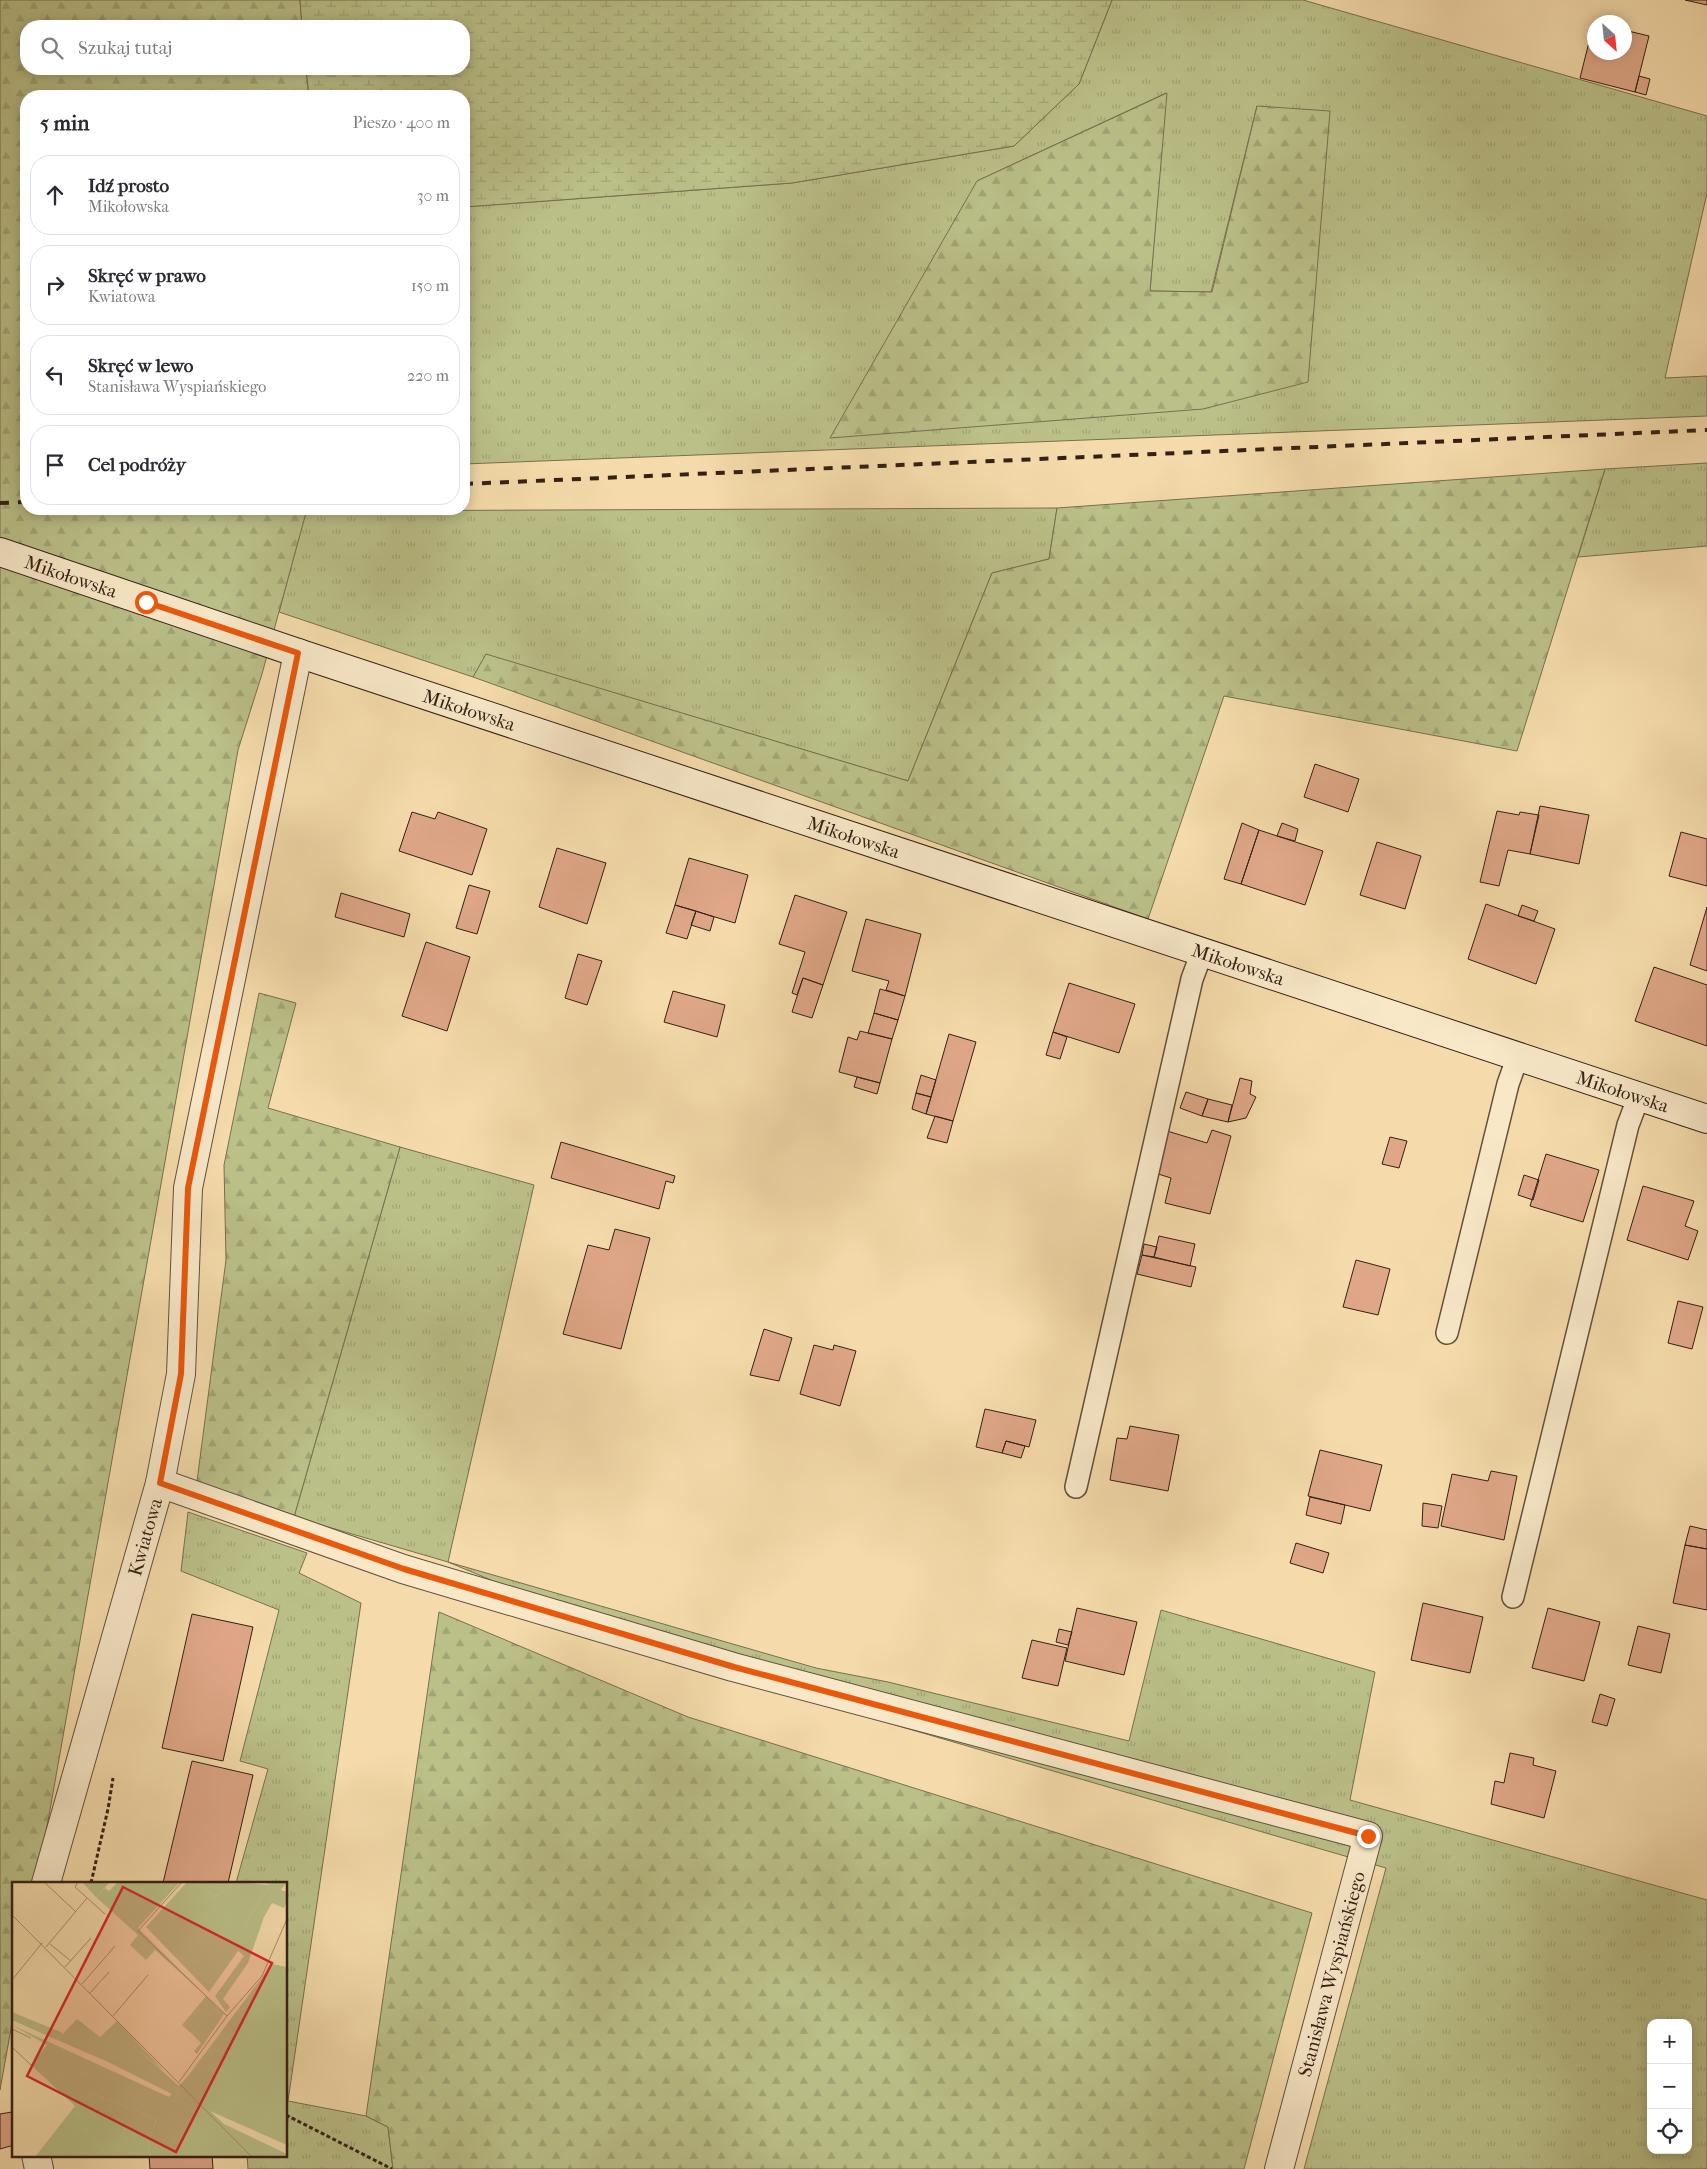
<!DOCTYPE html>
<html lang="pl">
<meta charset="utf-8">
<style>
:root{--surface:#fff;--page:#f7f7f7;--text:#2b2b33;--muted:#7c7c81;--line:#e1e1e2}
body{margin:0;font-family:"IM FELL French Canon",serif;background:var(--page);color:var(--text)}
.controls{position:absolute;right:15px;bottom:15px;display:grid;overflow:hidden;border-radius:10px;box-shadow:0 2px 12px #0003}
.controls button{width:45px;height:45px;display:grid;place-items:center;padding:0;border:0;border-bottom:1px solid var(--line);background:var(--surface);color:var(--text);font:25px sans-serif}
.compass{position:absolute;left:1587px;top:15px;width:45px;height:45px;border-radius:50%;background:var(--surface);box-shadow:0 2px 12px #0003;rotate:153deg}
.stop{position:absolute;width:15px;height:15px;margin:-11px;border:4px solid #ea580c;border-radius:50%;background:#fff}
.stop.end{background:#ea580c;border-color:#fff;box-shadow:0 1px 5px #0008}
.list{margin:0;padding:0;list-style:none}
h2{display:flex;justify-content:space-between;align-items:center;height:65px;margin:0;padding:0 20px;font-size:21px}
h2 small{font-size:16px;font-weight:400;color:var(--muted)}
.list li{display:grid;grid-template-columns:32px 1fr auto;gap:15px;align-items:center;box-sizing:border-box;height:80px;margin:0 10px 10px;padding:0 10px;border:1px solid var(--line);border-radius:20px}
.list b{display:block;font-size:19px;white-space:nowrap}
.list p{margin:0;font-size:16px;white-space:nowrap;color:var(--muted)}
.list em{font-size:16px;font-style:normal;color:var(--muted)}
.icon{flex:none;width:28px;height:28px;fill:none;stroke:currentColor;stroke-width:2;stroke-linecap:round;stroke-linejoin:round}
.map{position:relative;flex:none;width:1707px;height:2169px;overflow:hidden}
.search{position:absolute;background:var(--surface);box-shadow:0 2px 12px #0003;left:20px;top:20px;width:450px;height:55px;display:flex;align-items:center;gap:12px;box-sizing:border-box;padding:0 18px;border-radius:20px;color:var(--muted);font-size:19px}
.panel{position:absolute;background:var(--surface);box-shadow:0 2px 12px #0003;left:20px;top:90px;width:450px;height:425px;border-radius:20px}
.map>svg:first-child{display:block}
</style>
<div class="map">
<svg width="1707" height="2169" viewBox="0 0 1707 2169">
<defs>
<pattern id="grass-tufts" width="24" height="20" patternUnits="userSpaceOnUse" patternTransform="scale(1.25)"><rect width="24" height="20" fill="#bbc089"/><path d="M3 7l-1-3M5 7V3M7 7l1-3M15 17l-1-3M17 17v-4M19 17l1-3" fill="none" stroke="#a1a575"/></pattern>
<pattern id="forest-firs" width="22" height="20" patternUnits="userSpaceOnUse" patternTransform="scale(1.25)"><rect width="22" height="20" fill="#bbc089"/><path d="M5 1l3.5 6h-7zM16 11l3.5 6h-7z" fill="#a1a575"/></pattern>
<pattern id="wetland-marsh" width="20" height="14" patternUnits="userSpaceOnUse" patternTransform="scale(1.25)"><rect width="20" height="14" fill="#bbc089"/><path d="M1 5h8M5 5V1M11 12h8M15 12V8" fill="none" stroke="#a1a575"/></pattern>
</defs>
<rect width="100%" height="100%" fill="#f5dbab"/>
<filter id="stains"><feTurbulence type="fractalNoise" baseFrequency=".004" numOctaves="4"/><feColorMatrix values="0 0 0 0 .2 0 0 0 0 .09 0 0 0 0 .02 0 0 0 .5 -.17"/></filter>
<radialGradient id="worn" r=".72"><stop offset=".6" stop-color="#630" stop-opacity="0"/><stop offset="1" stop-color="#630" stop-opacity=".3"/></radialGradient>
<!-- grass -->
<path fill="url(#grass-tufts)" stroke="#78704f" fill-rule="evenodd" d="M1112,0H1303L1707,116V193L1665,378L1707,376V416L464,464V207L792,183L1014,146L1079,84ZM1166,93L1150,291L1211,292L1257,106L1203,409L977,181Z
M1707,463V546L1578,557L1605,469Z
M1057,508L1049,559L992,573L908,781L486,655L473,677L279,612L306,511Z
M400,1147L534,1185L448,1562L816,1668L888,1682L1129,1741L1161,1610L1375,1672L1350,1800L1707,1900V2169H1304L1386,1868L703,1669L448,1562L294,1517ZM1651,2023H1688V2150H1651Z
M188,1512L307,1553L299,1573L361,1603L288,2101L366,2116L388,2127L393,2169H248L247,2155H286V1883H236L268,1769L240,1761L279,1610L181,1571Z"/>
<!-- forest -->
<path fill="url(#forest-firs)" stroke="#78704f" d="M0,0H300L302,26H26V69H306L309,96H26V509H307L262,674L238,750L37,1883H14V2012L0,2090Z
M1167,93L1150,291L1212,292L1257,106L1330,111L1308,382L1203,409L830,438L977,181Z
M1605,469L1517,751L1224,696L1148,919L473,677L486,654L908,781L992,573L1049,559L1057,508Z
M259,993L296,1003L268,1108L400,1147L294,1517L197,1481L226,1260L224,1165Z
M439,1612L688,1717L1312,1913L1244,2169H393L388,2127L366,2116Z"/>
<!-- wetland -->
<path fill="url(#wetland-marsh)" stroke="#78704f" d="M300,0H1112L1079,84L1014,146L792,183L464,207V96H309L306,69H464V26H302Z"/>
<!-- building -->
<path fill="#dfa788" stroke="#342015" d="M1685,0H1707V5Z
M1594,22V52H1624V30L1649,36L1635,92L1580,78Z
M1639,76L1650,79L1646,95L1635,92Z
M1315,764L1359,779L1348,812L1304,797Z
M1540,806L1589,815L1579,864L1530,854Z
M1497,811L1519,815L1520,812L1539,815L1530,854L1508,850L1499,886L1480,882Z
M412,812L435,819L438,812L487,829L472,875L399,851Z
M1242,823L1259,830L1241,884L1224,879Z
M1282,823L1298,829L1295,841L1277,836Z
M1259,830L1323,851L1305,905L1241,884Z
M1681,832L1707,839V886L1669,876Z
M1377,842L1421,856L1405,909L1360,895Z
M557,848L606,863L587,924L539,907Z
M689,858L748,875L735,923L675,905Z
M469,885L490,891L477,934L456,928Z
M341,893L410,914L404,937L335,917Z
M795,895L847,912L823,985L803,978L797,995L792,993L805,952L779,944Z
M1486,904L1555,929L1536,984L1468,959Z
M675,905L696,911L687,939L666,933Z
M1522,905L1538,911L1534,921L1518,916Z
M1707,907V971L1690,965Z
M696,911L714,917L710,931L691,925Z
M866,919L921,934L905,996L886,990L889,981L852,971Z
M426,942L470,957L447,1031L402,1016Z
M578,954L602,961L587,1005L565,998Z
M1654,967L1707,985V1046L1635,1021Z
M803,978L823,985L812,1018L792,1012Z
M1069,983L1135,1004L1119,1053L1053,1032Z
M880,989L905,996L898,1020L874,1013Z
M673,991L725,1005L717,1037L664,1022Z
M874,1013L898,1020L892,1039L868,1033Z
M860,1031L892,1039L880,1083L839,1072L848,1037L857,1040Z
M1053,1032L1067,1037L1060,1059L1046,1055Z
M949,1034L976,1042L953,1121L926,1114Z
M921,1075L936,1080L931,1097L916,1093Z
M857,1077L880,1083L877,1094L854,1087Z
M1240,1078L1252,1081L1250,1094L1256,1097L1246,1118L1228,1122Z
M1186,1092L1208,1099L1202,1116L1180,1108Z
M916,1093L931,1097L926,1114L912,1109Z
M1208,1099L1232,1105L1228,1122L1202,1116Z
M935,1116L953,1121L947,1143L927,1138Z
M1212,1130L1231,1136L1210,1214L1165,1203L1171,1178L1155,1173L1167,1131L1207,1143Z
M1390,1137L1407,1141L1399,1168L1382,1164Z
M561,1142L675,1176L673,1183L666,1181L659,1209L551,1178Z
M1546,1154L1599,1170L1583,1222L1530,1206Z
M1524,1175L1539,1180L1533,1200L1518,1195Z
M1643,1186L1694,1201L1685,1226L1698,1231L1688,1260L1627,1240Z
M615,1229L650,1238L621,1349L563,1334L588,1245L609,1250Z
M1159,1236L1195,1244L1190,1266L1154,1257Z
M1144,1244L1157,1247L1154,1257L1142,1255Z
M1142,1255L1196,1267L1191,1287L1137,1274Z
M1356,1260L1390,1269L1378,1315L1343,1307Z
M1678,1301L1703,1307L1692,1349L1668,1343Z
M764,1329L792,1338L779,1381L750,1375Z
M814,1345L833,1350L834,1345L856,1351L840,1406L800,1394Z
M985,1409L1036,1420L1029,1447L1006,1441L1002,1453L976,1447Z
M1130,1426L1179,1435L1168,1491L1110,1480L1117,1438L1127,1439Z
M1006,1441L1025,1446L1021,1458L1002,1453Z
M1320,1450L1382,1465L1370,1511L1308,1496Z
M1491,1471L1517,1476L1504,1540L1441,1526L1452,1474L1488,1481Z
M1310,1497L1345,1505L1341,1524L1306,1515Z
M1423,1503L1442,1506L1438,1528L1422,1526Z
M1690,1526L1707,1530V1549L1685,1545Z
M1296,1543L1329,1553L1323,1573L1290,1563Z
M1685,1545L1707,1549V1610L1673,1603Z
M1423,1603L1483,1617L1470,1673L1411,1660Z
M1077,1608L1137,1622L1124,1675L1065,1661Z
M1548,1608L1600,1622L1584,1681L1532,1668Z
M192,1614L253,1627L223,1761L162,1748Z
M1638,1626L1670,1634L1661,1673L1628,1665Z
M1059,1629L1072,1632L1068,1645L1056,1642Z
M1032,1640L1067,1648L1058,1686L1022,1678Z
M1600,1694L1615,1699L1607,1726L1592,1722Z
M1510,1753L1534,1758L1533,1765L1556,1771L1544,1818L1491,1804L1495,1781L1504,1783Z
M192,1761L253,1775L228,1883H163Z
M12,2112L14,2145L0,2149V2114Z
M149,2155H212L213,2169H150Z"/>
<g fill="none" stroke-linecap="round" stroke-linejoin="round">
<defs>
<path id="service" d="M1447,1333L1508,1084L1518,1056
M1076,1487L1192,979L1202,952
M1513,1597L1628,1125L1639,1096"/>
<g id="minor">
<path d="M160,1483L403,1569L733,1667L1368,1836L1279,2169"/>
<path id="s1" d="M46,1883L160,1483L181,1374L188,1188L298,653"/>
<path d="M36,2155L39,2169"/>
</g>
<g id="secondary">
<path id="s2" d="M0,552L298,653L1707,1119"/>
</g>
</defs>
<!-- service casing -->
<use href="#service" stroke="#644f3a" stroke-width="24"/>
<!-- minor casing -->
<use href="#minor" stroke="#644f3a" stroke-width="30"/>
<!-- secondary casing -->
<use href="#secondary" stroke="#342015" stroke-width="30"/>
<!-- path -->
<path stroke="#342015" stroke-width="3" stroke-dasharray="4 2.5" stroke-linecap="butt" d="M91,1883L108,1809L113,1778
M286,2115L392,2169"/>
<!-- service -->
<use href="#service" stroke="#f8e8c8" stroke-width="21"/>
<!-- minor -->
<use href="#minor" stroke="#f8e8c8" stroke-width="28"/>
<!-- secondary -->
<use href="#secondary" stroke="#f8e8c8" stroke-width="28"/>
<!-- rail -->
<path stroke="#342015" stroke-width="4" stroke-dasharray="9 9" stroke-linecap="butt" d="M464,484L1707,430
M0,503L26,502"/>
</g>
<g fill="none" stroke-linecap="round" stroke-linejoin="round">
<!-- route -->
<path stroke="#ea580c" stroke-width="6" d="M146,602L298,653L188,1188L181,1374L160,1483L404,1569L734,1667L1368,1836"/>
</g>
<g text-anchor="middle" stroke-width="5" stroke-linejoin="round" paint-order="stroke">
<!-- street labels -->
<g font-size="19" fill="#342015" stroke="#f8e8c8">
<text dy="7" stroke="none"><textPath href="#s2" startOffset="75">Mikołowska</textPath></text>
<text dy="7" stroke="none"><textPath href="#s2" startOffset="495">Mikołowska</textPath></text>
<text dy="7" stroke="none"><textPath href="#s2" startOffset="900">Mikołowska</textPath></text>
<text dy="7" stroke="none"><textPath href="#s2" startOffset="1305">Mikołowska</textPath></text>
<text dy="7" stroke="none"><textPath href="#s2" startOffset="1710">Mikołowska</textPath></text>
<text dy="7" stroke="none"><textPath href="#s1" startOffset="360">Kwiatowa</textPath></text>
<text transform="translate(1331 1974) rotate(-75)" y="7">Stanisława Wyspiańskiego</text>
</g>
</g>
<!-- overview -->
<g transform="translate(12 1882)">
<rect width="275" height="275" fill="#f5dbab"/>
<path d="M106,0H168L126,46L205,125L180,152L170,143L194,114L143,68L134,78L118,63L126,53L84,15L93,6L97,9ZM186,0H223L202,15ZM250,0H275L269,8L275,10V19L272,26L260,21L252,35L236,81L211,117L218,125L214,130L203,114L232,74L224,67L235,39L258,3ZM0,130L29,142L51,151L45,158L0,138ZM0,143L157,215L144,239L136,233L82,212L63,224L19,183L35,163ZM67,179L77,181L110,195L67,210L77,193L71,191ZM119,161L167,204L160,212L94,179L97,175L103,176Z" fill="#bbc089" fill-rule="evenodd"/>
<path d="M70,0H98L84,15ZM175,0H186L202,15L223,0L258,3L235,39L226,69L197,110L134,45ZM260,82L275,85V263L198,229L212,242L275,272V275H139L136,259L152,220L176,194ZM205,125L212,132L185,172L182,169L189,161L180,152ZM65,137L88,155L105,139L153,190L119,162L103,176L97,175L94,179L45,158ZM67,178L77,181L111,195L87,211L66,210L76,193L71,191L59,205L53,201ZM63,224L72,246L96,275H23Z" fill="#bbc089"/>
<path d="M82,212L136,233L144,239L136,259L139,275H96L72,246L63,224Z" fill="#bbc089"/>
<path fill="none" stroke="#a8906f" stroke-width="1" d="M32,0L64,30M66,0L63,5L93,32M170,0L126,49L215,134M0,33L240,275M38,62L59,79M34,65L75,16M53,85L79,56M0,98L30,61M70,102L103,64M78,111L97,90M101,134L136,93M0,147L19,156M0,165L19,183M167,200L215,134L250,94L275,37"/>
<path fill="#d62828" fill-opacity="0.15" stroke="#d62828" stroke-width="2.5" d="M111,5L260,81L164,270L15,194Z"/>
<rect width="275" height="275" fill="none" stroke="#342015" stroke-width="2.5"/>
</g>
<rect width="100%" height="100%" filter="url(#stains)"/>
<rect width="100%" height="100%" fill="url(#worn)"/>
</svg>
<div class="controls">
<button>+</button>
<button>−</button>
<button><svg class="icon" aria-label="locate" viewBox="0 0 24 24"><circle cx="12" cy="12" r="6"/><path d="M12 2v4M12 18v4M2 12h4M18 12h4"/></svg></button>
</div>
<svg class="compass" viewBox="-18 -18 36 36"><path d="M0-13l5 13h-10z" fill="#e53935"/><path d="M0 13l5-13h-10z" fill="#7c7c81"/></svg>
<div class="stop" style="left:146px;top:602px"></div>
<div class="stop end" style="left:1368px;top:1836px"></div>
<div class="search"><svg class="icon" aria-label="search" viewBox="0 0 24 24"><circle cx="10" cy="10" r="6"/><path d="M15 15l6 6"/></svg>Szukaj tutaj</div>
<section class="panel">
<h2>5 min<small>Pieszo · 400 m</small></h2>
<ul class="list">
<li><svg class="icon" aria-label="ahead" viewBox="0 0 24 24"><path d="M12 20V5M6 11l6-6 6 6"/></svg><div><b>Idź prosto</b><p>Mikołowska</p></div><em>30 m</em></li>
<li><svg class="icon" aria-label="right" viewBox="0 0 24 24"><path d="M7 20v-9h11M14 6l5 5-5 5"/></svg><div><b>Skręć w prawo</b><p>Kwiatowa</p></div><em>150 m</em></li>
<li><svg class="icon" aria-label="left" viewBox="0 0 24 24"><path d="M17 20v-9H6M10 6l-5 5 5 5"/></svg><div><b>Skręć w lewo</b><p>Stanisława Wyspiańskiego</p></div><em>220 m</em></li>
<li><svg class="icon" aria-label="arrive" viewBox="0 0 24 24"><path d="M6 21V4h12l-3 4 3 4H6"/></svg><div><b>Cel podróży</b></div></li>
</ul>
</section>
</div>
